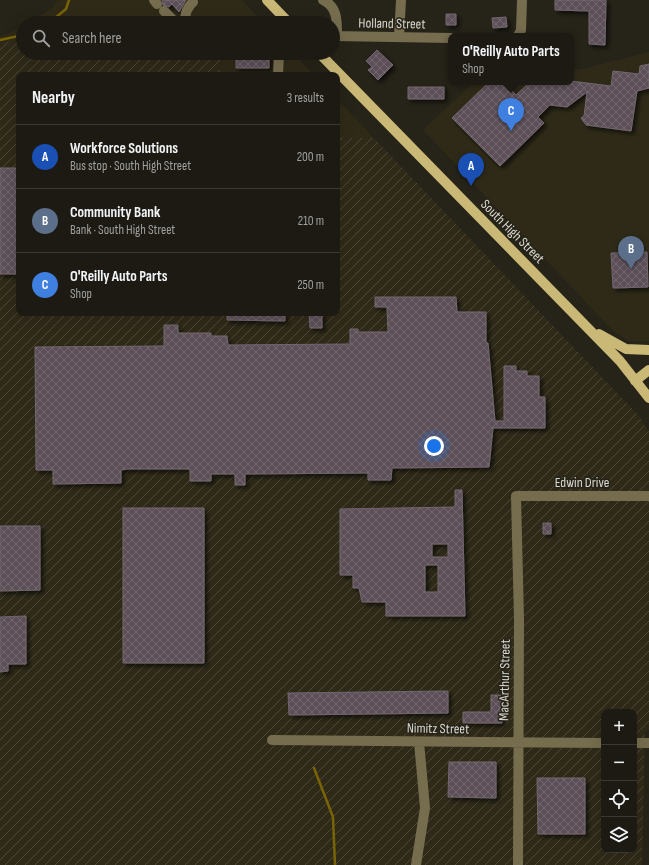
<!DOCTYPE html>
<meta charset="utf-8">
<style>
:root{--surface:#1c1a12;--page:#292720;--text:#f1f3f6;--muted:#a0a19f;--line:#3a3832;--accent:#ea580c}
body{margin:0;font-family:"Sofia Sans Condensed",sans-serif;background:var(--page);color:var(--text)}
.controls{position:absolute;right:12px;bottom:12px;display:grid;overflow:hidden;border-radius:8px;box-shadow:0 4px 16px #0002}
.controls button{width:36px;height:36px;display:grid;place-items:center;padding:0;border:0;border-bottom:1px solid var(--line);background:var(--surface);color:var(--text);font:20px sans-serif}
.you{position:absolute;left:434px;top:446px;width:14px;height:14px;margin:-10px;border:3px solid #fff;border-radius:50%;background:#1a73e8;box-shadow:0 0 0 6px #1a73e833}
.badge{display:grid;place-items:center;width:26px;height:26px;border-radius:50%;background:var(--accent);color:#fff;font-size:13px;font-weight:700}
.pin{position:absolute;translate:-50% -33px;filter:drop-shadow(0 1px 2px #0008)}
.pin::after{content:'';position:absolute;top:21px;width:14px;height:12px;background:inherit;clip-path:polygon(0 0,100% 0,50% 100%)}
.popup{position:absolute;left:448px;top:33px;width:126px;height:52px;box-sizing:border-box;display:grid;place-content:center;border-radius:8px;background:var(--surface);filter:drop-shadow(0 1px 3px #0005);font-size:13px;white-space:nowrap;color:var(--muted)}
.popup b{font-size:15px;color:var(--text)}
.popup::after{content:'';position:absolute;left:50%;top:100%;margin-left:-8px;border:8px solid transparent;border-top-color:var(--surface)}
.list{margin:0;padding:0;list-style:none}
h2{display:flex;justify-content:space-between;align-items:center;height:52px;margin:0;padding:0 16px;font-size:17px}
h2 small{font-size:13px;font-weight:400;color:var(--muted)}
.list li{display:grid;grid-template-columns:26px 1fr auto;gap:12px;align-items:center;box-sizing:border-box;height:64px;padding:0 16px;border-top:1px solid var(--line)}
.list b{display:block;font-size:15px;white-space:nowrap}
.list p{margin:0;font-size:13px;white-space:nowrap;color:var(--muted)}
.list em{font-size:13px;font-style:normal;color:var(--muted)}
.icon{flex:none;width:22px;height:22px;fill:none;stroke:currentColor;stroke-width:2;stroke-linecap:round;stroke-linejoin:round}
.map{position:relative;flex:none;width:649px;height:865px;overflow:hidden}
.search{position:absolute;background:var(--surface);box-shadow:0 4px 16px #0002;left:16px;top:16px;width:324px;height:44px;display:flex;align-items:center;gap:10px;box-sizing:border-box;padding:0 14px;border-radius:22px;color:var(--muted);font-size:15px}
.panel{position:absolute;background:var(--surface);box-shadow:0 4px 16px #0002;left:16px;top:72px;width:324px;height:244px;border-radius:8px}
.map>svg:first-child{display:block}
</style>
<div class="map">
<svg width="649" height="865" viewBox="0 0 649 865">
<defs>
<pattern id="industrial-furrows" width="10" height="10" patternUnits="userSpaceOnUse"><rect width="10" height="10" fill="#2f2a18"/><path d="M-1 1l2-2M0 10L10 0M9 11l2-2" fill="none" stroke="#4d4839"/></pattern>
<pattern id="building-cross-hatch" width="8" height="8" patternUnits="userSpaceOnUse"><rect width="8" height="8" fill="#5c5059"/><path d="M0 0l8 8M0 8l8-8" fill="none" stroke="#736870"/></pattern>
<filter id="shadow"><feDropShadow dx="3" dy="3" stdDeviation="2" flood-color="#0009"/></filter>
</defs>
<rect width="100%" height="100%" fill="#262318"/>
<!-- built -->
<path fill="#2f2a18" d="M58,0H242L264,23H29L52,8Z
M23,27V42L0,41V37Z
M649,52V341H628L613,331L423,130L474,82H571V69H582Z
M220,53H293L314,75H220Z
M337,99L374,138L337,137Z"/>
<!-- industrial -->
<path fill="url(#industrial-furrows)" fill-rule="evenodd" d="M0,41L23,42V53H220V75H19V313H337V137L374,138L639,416L649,432V730L645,731L642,865H0ZM604,712H634V850H604Z"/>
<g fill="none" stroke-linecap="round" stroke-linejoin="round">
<!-- stream -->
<path stroke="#796405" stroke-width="2.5" d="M49,23L66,9L69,0
M0,40L23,35
M314,768L333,817L335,865"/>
</g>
<!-- building -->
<path fill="url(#building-cross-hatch)" stroke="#72666f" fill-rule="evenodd" filter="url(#shadow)" d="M162,0H186L179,12L172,4L169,7L163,5Z
M555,0H606L605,45L589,44V11L555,10Z
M446,14H456V25H446Z
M506,17L507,27L493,28L492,18Z
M377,50L393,65L378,80L368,70L372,67L366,61Z
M236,53H269V68H236Z
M649,64V88L637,91L631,131L586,125L581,118L584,116L587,92L567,107L550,105L538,117L544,123L500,166L452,118L489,82H504L516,95L530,82L571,81L611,86L613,71L639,74L640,66Z
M408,87H444V99H408Z
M0,168H19V274H0Z
M647,252L648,287L613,288L611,253Z
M375,297H456L457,312H486V343H488L495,421H504V366H516V371H527V376H539V397H545V428H493L489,467L392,468L391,480H368V473L245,474V485H235V474H211V481H190V469H128L121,470V483L53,484V470H36L35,347L164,346V325H178V333H211V336H227L228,345L350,344V329H358V332H388L387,307H375Z
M227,313H285V321L227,320Z
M309,313H322V328H310Z
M455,490H462L465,616H386V602H362L359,588H353V575H340V509L455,507ZM432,544H448V557H432ZM425,565H438V592H425Z
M123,508H204V663H123Z
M543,523H551V534H543Z
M0,526H40V590L0,591Z
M26,616V664H8V671L0,672V617Z
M448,691V713L289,715L288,693Z
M491,695H501L502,723H463V712H491Z
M449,762H496V798L448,797Z
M537,778H585V834H538Z"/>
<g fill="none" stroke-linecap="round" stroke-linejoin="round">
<!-- minor -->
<path stroke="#766d4f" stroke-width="10" d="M154,0L157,4
M323,0C338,7 337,22 337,36
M164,11L176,23
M187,23C183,15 187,8 193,2
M333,36L451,38
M518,36L521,30L522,0
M399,37L401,0
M278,75L279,53
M272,740L604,743
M634,743H649
M416,865L425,808L419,742
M518,865L519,619L516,496H649"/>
<!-- major -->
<path stroke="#cab877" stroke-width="10" d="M267,0L289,23
M319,53L620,361L649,398
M599,334L626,349L649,350
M635,381L649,370"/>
</g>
<g text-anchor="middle" stroke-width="3" stroke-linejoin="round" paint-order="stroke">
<!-- street labels -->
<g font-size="14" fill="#dad8d0" stroke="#262318">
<text transform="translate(392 23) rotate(1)" y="5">Holland Street</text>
<text transform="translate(513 231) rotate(45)" y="5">South High Street</text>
<text x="582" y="487">Edwin Drive</text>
<text transform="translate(504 680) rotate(-89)" y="5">MacArthur Street</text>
<text transform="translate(438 728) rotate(1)" y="5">Nimitz Street</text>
</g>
</g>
</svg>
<div class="controls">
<button>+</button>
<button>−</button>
<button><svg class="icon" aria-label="locate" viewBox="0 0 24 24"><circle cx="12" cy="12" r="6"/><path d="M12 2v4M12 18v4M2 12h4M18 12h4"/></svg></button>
<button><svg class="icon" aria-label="layers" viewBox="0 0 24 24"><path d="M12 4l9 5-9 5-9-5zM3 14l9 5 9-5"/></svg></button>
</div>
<div class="you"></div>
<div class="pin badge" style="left:471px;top:186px;background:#1a4fb4">A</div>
<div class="pin badge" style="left:631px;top:269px;background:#5c6f8a">B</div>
<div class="pin badge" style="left:511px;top:131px;background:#3f7fe0">C</div>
<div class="popup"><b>O'Reilly Auto Parts</b>Shop</div>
<div class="search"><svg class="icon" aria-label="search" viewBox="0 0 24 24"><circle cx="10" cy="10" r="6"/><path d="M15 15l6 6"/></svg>Search here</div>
<section class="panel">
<h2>Nearby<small>3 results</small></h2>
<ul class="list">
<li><span class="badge" style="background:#1a4fb4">A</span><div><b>Workforce Solutions</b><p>Bus stop · South High Street</p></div><em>200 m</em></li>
<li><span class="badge" style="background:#5c6f8a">B</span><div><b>Community Bank</b><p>Bank · South High Street</p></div><em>210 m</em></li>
<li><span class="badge" style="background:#3f7fe0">C</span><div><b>O'Reilly Auto Parts</b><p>Shop</p></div><em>250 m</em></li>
</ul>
</section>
</div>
